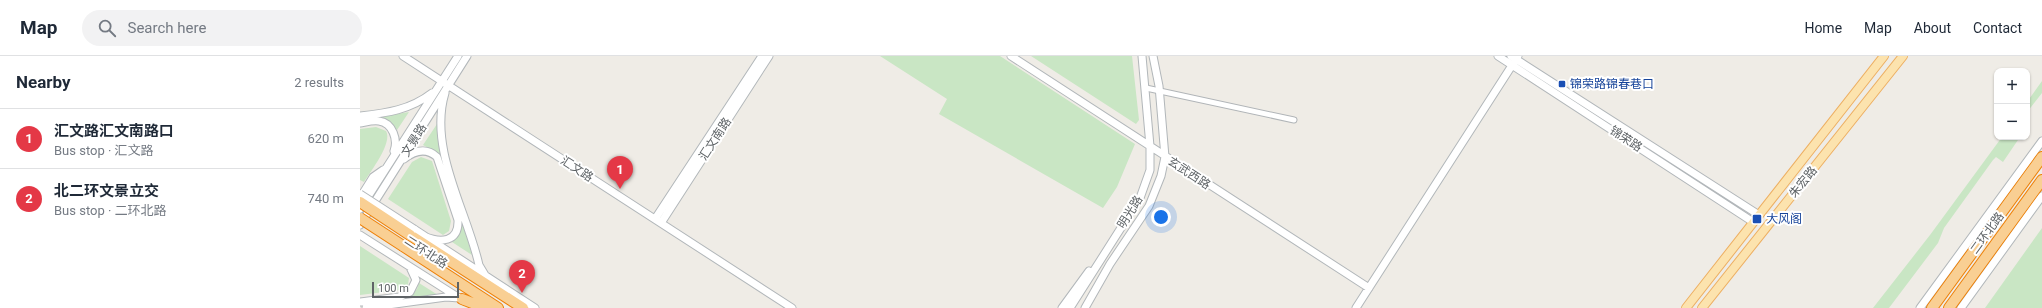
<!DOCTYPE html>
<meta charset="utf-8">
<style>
:root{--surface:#fff;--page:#f2f2f3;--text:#1f2937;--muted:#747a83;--line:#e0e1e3;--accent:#e43846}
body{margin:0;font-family:Roboto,"Noto Sans SC",sans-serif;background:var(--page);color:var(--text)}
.controls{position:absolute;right:12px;top:12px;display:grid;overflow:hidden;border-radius:8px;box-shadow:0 1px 3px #0004}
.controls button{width:36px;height:36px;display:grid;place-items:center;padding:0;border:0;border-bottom:1px solid var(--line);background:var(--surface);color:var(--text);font:20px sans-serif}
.scale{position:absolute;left:12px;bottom:10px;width:87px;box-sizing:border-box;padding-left:4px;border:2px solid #5e6366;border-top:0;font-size:11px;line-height:14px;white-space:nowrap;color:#5e6366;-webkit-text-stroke:3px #fff;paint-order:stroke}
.you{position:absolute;left:801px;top:161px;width:14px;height:14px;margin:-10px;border:3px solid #fff;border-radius:50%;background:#1a73e8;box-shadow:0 0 0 6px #1a73e833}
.badge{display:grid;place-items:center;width:26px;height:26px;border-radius:50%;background:var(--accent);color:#fff;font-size:13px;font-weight:700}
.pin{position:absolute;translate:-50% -33px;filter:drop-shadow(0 1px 2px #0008)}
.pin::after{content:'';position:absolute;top:21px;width:14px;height:12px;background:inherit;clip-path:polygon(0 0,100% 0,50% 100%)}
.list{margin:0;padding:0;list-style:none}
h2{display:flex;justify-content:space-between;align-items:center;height:52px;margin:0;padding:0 16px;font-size:17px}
h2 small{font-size:13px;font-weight:400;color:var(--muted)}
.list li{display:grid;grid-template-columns:26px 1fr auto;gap:12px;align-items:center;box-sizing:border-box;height:60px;padding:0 16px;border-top:1px solid var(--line)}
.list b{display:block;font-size:15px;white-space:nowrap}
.list p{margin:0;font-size:13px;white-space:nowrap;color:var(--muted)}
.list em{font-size:13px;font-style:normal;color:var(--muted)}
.icon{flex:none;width:22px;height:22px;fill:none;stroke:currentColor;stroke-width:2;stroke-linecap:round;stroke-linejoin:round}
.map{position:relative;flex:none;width:1682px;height:252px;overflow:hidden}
header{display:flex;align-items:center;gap:24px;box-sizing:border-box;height:56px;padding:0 20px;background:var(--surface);border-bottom:1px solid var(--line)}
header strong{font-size:19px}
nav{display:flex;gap:22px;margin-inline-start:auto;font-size:14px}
.search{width:280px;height:36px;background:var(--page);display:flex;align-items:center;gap:10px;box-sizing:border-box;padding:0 14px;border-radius:22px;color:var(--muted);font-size:15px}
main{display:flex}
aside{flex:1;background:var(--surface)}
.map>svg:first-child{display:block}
</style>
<header>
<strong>Map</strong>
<div class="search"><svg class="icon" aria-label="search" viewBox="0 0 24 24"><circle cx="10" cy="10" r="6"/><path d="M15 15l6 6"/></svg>Search here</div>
<nav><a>Home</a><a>Map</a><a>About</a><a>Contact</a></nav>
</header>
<main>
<aside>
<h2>Nearby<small>2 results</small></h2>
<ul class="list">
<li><span class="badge">1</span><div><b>汇文路汇文南路口</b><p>Bus stop · 汇文路</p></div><em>620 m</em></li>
<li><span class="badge">2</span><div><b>北二环文景立交</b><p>Bus stop · 二环北路</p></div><em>740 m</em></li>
</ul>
</aside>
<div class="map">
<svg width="1682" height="252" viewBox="0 0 1682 252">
<rect width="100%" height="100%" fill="#efece6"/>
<!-- green -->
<path fill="#c9e6c4" d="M520,0H640L775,88L757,131L743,152L579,58L587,43Z
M671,0H772L779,64L776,68Z
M1682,25V37L1667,56V46Z
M49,56L37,74L27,64L12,62Z
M77,68L78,87L84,107L77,97L63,89Z
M16,71L26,75C33,87 10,116 4,126L0,124V73Z
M1642,81H1660L1643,106L1636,101L1633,104L1584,172L1578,187L1529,252H1513L1570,179Z
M61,101L72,105L91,165L89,175L83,179L28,143L52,106Z
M102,165L112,199L92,186L100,177Z
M1682,172V252H1625Z
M0,190L49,222L48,229L40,234L0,239Z
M59,227L78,239L47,243L57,233Z"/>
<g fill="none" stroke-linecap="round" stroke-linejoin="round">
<defs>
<path id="street" d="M786,32L934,64"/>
<path id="secondary" d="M43,0L432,252
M651,0L1009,232
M1138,0L1393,166
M1151,0L1399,159
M85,37C68,93 107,155 119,209L125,219
M0,60C27,57 50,54 72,37
M0,67C6,66 13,64 19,65C33,67 38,84 34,95
M44,103C54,95 66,91 77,101L98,164C99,187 80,187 64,180
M0,142L13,121L23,114
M0,153L98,0
M295,163L402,0
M301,167L409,0
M0,169L107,0
M54,173L175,252
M0,179L104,245
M0,246L39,241L50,236L56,224L50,211
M6,252L86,241L99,242
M702,252L729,215
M710,252L780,142L790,114V90L782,0
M725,252L750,208L789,150L801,120L805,101L799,30L793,0
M996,252L1158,0
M1560,252L1682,85
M1601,252L1682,140"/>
<path id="primary" d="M1326,252L1524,0
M1342,252L1543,0"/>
<path id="highway" d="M50,179L163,252
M43,190L138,252
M102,243L125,252
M1572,252L1682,101
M1589,252L1682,124"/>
</defs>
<!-- street casing -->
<use href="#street" stroke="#b1b5b8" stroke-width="7"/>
<!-- secondary casing -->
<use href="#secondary" stroke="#b2b7ba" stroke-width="9"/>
<!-- primary casing -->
<use href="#primary" stroke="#edaf62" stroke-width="10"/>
<!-- highway casing -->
<use href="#highway" stroke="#ee8108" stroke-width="12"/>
<!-- street -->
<use href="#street" stroke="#fff" stroke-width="5"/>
<!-- secondary -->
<use href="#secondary" stroke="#fff" stroke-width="7"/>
<!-- primary -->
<use href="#primary" stroke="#fce3ae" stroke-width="8"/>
<!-- highway -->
<use href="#highway" stroke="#f9cf93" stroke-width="10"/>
<defs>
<path id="secondary-bridge" d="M0,138L54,173"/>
<path id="highway-bridge" d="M0,146L50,179
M0,162L43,190"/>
</defs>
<!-- secondary-bridge casing -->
<use href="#secondary-bridge" stroke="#b2b7ba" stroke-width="9" stroke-linecap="butt"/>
<!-- highway-bridge casing -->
<use href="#highway-bridge" stroke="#ee8108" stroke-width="12" stroke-linecap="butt"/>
<!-- secondary-bridge -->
<use href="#secondary-bridge" stroke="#fff" stroke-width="7"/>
<!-- highway-bridge -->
<use href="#highway-bridge" stroke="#f9cf93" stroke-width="10"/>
</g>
<!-- markers -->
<g fill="#1a4fb4" stroke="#fff" stroke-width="1.5">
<rect x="1198" y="24" width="8" height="8" rx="2"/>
<rect x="1392" y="158" width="10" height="10" rx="2"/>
</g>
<g text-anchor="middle" stroke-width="4" stroke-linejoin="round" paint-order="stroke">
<!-- transit labels -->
<g font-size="12" fill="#164399" stroke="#fff" text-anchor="start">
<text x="1210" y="32">锦荣路锦春巷口</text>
<text x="1406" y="167">大风阁</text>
</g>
<!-- street labels -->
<g font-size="12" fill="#5e6366" stroke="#fff">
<text transform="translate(355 83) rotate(-57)" y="4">汇文南路</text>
<text transform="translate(1266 83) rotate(33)" y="4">锦荣路</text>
<text transform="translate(54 84) rotate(-58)" y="4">文景路</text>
<text transform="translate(217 113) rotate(33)" y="4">汇文路</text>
<text transform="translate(829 117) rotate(33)" y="4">玄武西路</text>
<text transform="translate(1443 126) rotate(-51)" y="4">朱宏路</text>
<text transform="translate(770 156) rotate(-58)" y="4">明光路</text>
<text transform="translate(1627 177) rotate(-54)" y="4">二环北路</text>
<text transform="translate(66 196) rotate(33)" y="4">二环北路</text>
</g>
</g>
</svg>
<div class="controls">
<button>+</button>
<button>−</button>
</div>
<div class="scale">100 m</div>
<div class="you"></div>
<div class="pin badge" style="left:260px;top:133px">1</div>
<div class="pin badge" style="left:162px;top:237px">2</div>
</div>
</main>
